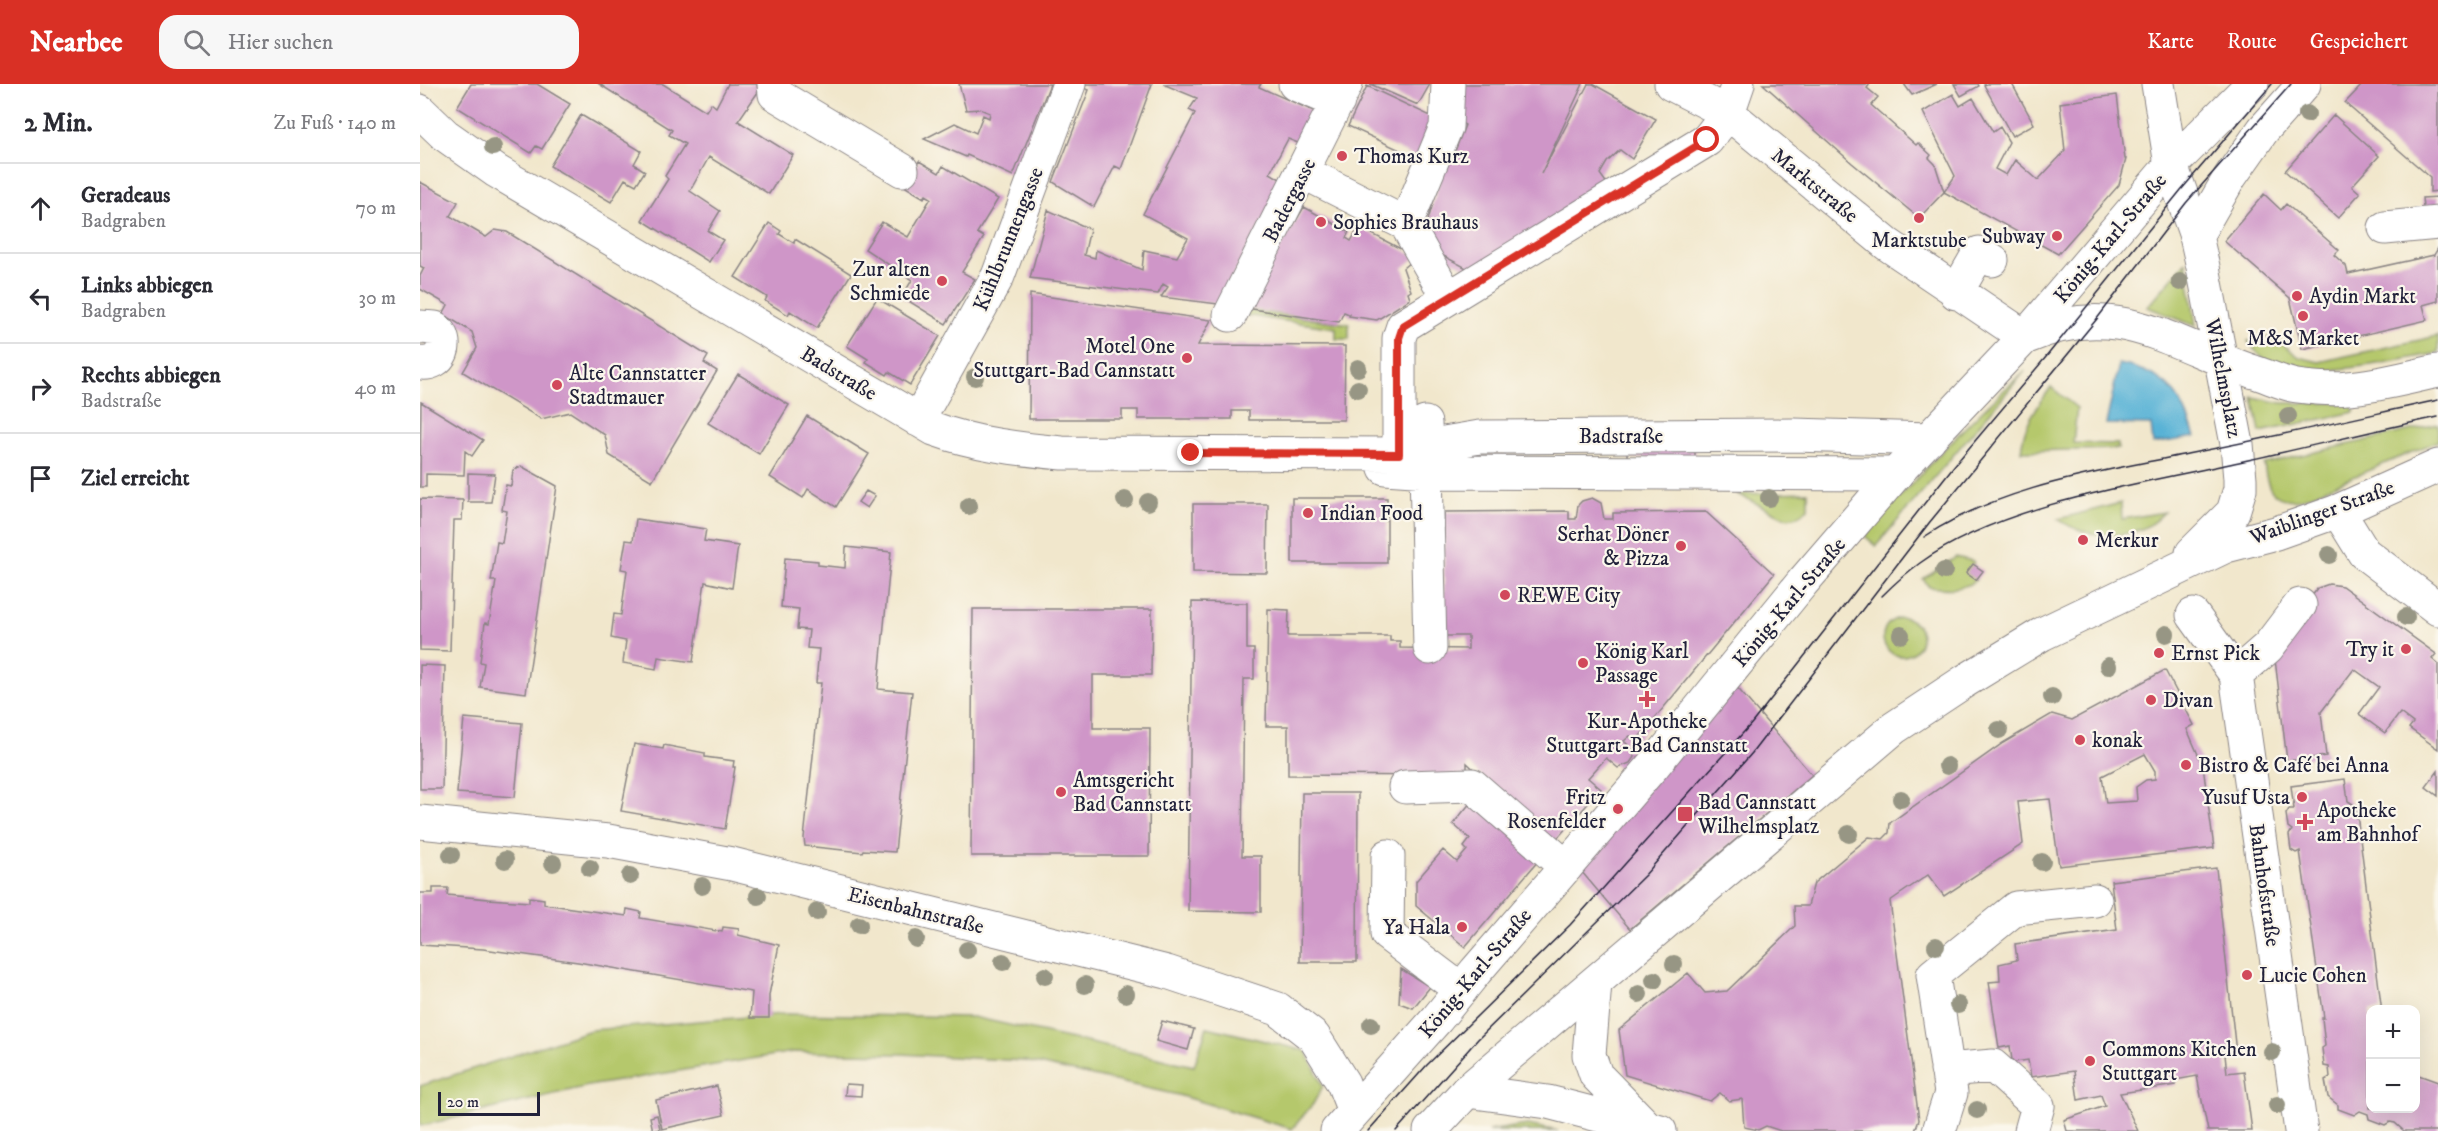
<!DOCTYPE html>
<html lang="de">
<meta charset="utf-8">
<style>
:root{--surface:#fff;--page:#f7f7f7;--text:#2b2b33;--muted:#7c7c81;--line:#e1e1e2;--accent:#d93025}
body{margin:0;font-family:"IM FELL DW Pica",serif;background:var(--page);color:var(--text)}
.controls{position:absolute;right:18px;bottom:18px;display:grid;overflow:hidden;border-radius:12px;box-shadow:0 6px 24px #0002}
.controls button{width:54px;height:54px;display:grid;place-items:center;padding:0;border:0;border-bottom:2px solid var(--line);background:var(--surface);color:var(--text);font:30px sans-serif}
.scale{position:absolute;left:18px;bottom:15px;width:102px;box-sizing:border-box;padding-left:6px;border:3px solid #22223b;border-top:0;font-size:16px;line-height:21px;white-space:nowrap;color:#22223b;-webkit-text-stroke:4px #fbf7ec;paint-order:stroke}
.stop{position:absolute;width:18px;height:18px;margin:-14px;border:4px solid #d93025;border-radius:50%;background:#fff}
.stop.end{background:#d93025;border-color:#fff;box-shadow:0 2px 6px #0008}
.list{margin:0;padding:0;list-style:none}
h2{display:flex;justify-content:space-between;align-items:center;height:78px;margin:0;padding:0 24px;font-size:26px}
h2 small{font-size:20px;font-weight:400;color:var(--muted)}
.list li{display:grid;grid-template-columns:39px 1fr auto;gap:18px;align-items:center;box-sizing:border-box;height:90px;padding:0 24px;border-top:2px solid var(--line)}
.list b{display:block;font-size:22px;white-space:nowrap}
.list p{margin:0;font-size:20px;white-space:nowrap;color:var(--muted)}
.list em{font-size:20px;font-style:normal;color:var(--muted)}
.icon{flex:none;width:33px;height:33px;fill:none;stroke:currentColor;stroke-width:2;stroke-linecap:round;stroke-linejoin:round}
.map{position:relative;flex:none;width:2018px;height:1047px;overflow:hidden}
header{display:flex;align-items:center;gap:36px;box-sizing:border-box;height:84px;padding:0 30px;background:var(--accent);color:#fff}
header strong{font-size:28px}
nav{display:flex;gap:33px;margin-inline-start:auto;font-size:21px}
.search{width:420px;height:54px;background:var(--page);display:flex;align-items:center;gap:15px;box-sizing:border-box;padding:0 21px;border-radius:18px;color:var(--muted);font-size:22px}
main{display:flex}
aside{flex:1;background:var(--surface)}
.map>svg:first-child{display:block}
</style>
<header>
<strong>Nearbee</strong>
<div class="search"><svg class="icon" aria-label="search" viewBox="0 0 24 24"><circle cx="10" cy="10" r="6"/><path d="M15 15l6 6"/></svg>Hier suchen</div>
<nav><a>Karte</a><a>Route</a><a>Gespeichert</a></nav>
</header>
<main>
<aside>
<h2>2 Min.<small>Zu Fuß · 140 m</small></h2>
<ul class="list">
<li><svg class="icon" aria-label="ahead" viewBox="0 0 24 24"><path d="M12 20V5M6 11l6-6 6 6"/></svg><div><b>Geradeaus</b><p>Badgraben</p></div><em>70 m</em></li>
<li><svg class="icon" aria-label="left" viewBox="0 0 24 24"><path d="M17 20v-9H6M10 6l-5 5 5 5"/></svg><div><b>Links abbiegen</b><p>Badgraben</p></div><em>30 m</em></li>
<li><svg class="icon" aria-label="right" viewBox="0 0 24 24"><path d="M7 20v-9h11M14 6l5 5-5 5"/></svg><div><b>Rechts abbiegen</b><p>Badstraße</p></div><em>40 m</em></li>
<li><svg class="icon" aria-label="arrive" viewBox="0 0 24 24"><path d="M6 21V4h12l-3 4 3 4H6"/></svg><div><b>Ziel erreicht</b></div></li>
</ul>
</aside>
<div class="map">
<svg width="2018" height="1047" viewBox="0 0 2018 1047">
<rect width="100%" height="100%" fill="#fbf7ec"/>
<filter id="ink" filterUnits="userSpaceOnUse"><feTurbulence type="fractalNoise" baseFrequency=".0167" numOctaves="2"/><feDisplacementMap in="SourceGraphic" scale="12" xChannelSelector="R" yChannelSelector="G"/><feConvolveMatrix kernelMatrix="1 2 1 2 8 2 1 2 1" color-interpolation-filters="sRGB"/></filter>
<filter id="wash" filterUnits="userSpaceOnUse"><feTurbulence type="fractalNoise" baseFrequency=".008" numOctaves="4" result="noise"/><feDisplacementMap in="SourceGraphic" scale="24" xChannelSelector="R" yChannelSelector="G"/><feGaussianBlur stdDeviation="1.35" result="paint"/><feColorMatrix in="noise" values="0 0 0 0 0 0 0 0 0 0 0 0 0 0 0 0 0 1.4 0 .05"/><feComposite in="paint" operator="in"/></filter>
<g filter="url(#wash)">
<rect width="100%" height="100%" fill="#f1e7cc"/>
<!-- green -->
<path fill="#b5c86c" stroke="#6c7554" stroke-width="1.5" d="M1766,178L1776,242L1727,223Z
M826,226L929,240V255H916V244L823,231Z
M2018,252V269C1980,276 1897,294 1860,283C1847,279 1835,268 1828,257L1854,253L1879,273L1899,278Z
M1605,287L1456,462L1445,452C1496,394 1547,338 1605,287Z
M1631,303L1657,324L1653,359L1698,360V365L1601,367C1604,338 1615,327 1631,303Z
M1833,313L1862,319H1932L1935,328L1840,348Z
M2018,340V357L1881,415C1852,419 1847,405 1844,380Z
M1388,408V424C1381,432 1374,435 1364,433L1317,410Z
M1701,419L1702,435L1744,428C1718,459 1667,456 1638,435Z
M1536,473L1553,477L1556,496C1542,507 1526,505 1509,503L1503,495Z
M1463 553a19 19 0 1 1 38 0a19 19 0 1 1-38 0Z
M364,930L553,933L774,982L787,943L886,967L903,1002L893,1020L872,1045L758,1011L605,977L481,970L373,968L168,1002L0,1042V1002L171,946Z
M1107,1041L1138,1047H1068Z"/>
<!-- water -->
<path fill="#58b2d6" stroke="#3d6a88" stroke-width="1.5" d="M1699,280C1746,289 1761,309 1775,353L1733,360L1731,341L1686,340Z"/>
<g id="blocks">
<!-- building -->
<path fill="#cf96c8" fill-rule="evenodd" d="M51,0H117L150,20L122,65L116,62L111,69L37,23Z
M179,0H243L286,27L291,19L296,23L308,0H337L338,8L318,37L373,71L349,110L289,73L270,107L300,127L288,147L303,156L289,178L222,136L248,95L245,92L265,60L249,51L252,46Z
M539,0H630L593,92L547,71L546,73L504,55L535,39L556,49L563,31L569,34L570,29L560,25L546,26Z
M666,0H732L701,85L695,82L674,123L633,98L669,6L664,4Z
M743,0H841L839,3L898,29L883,61L868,55L850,89L865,98L798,220L741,213L748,203L743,200L738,210L610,194L628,126L670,145L664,171L675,174L676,166L722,186L724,166L757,173L768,154L723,130L775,29L769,26L777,14Z
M950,0H1010L998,21Z
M1043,0H1163L1121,90L1168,0H1173L1236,35L1212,75L1200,66L1187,78L1180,90L1190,104L1050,186L1001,160L1029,65L1035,67L1045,41L1033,34Z
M1343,0H1450L1447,4L1458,13L1451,21L1496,61L1498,59L1511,71L1509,74L1515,80L1524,108L1535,92L1503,28L1533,10L1540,22L1553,14L1573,48L1580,43L1589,58L1575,85L1586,91L1595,76L1618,96L1645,67L1640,19L1697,11L1705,75H1706L1699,101L1638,170L1524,108L1499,134L1432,79Z
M1484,0H1517L1492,11Z
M1534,0H1558L1559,2L1541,12Z
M1567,0H1592L1614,40L1592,52L1564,1Z
M1943,0H2018V107L2010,108V93L1925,19Z
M947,2L1015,34L997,74L928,42Z
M161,31L221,67L214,80L225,87L216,101L205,95L191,118L130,82Z
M1914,31L1959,72L1932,102L1940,109L1918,134L1865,87Z
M499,77L519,89L523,82L578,115L557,149L564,153L542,188L555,195L526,240L482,213L492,196L445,165L462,138L488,153L511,114L506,111L504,114L484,102Z
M0,98L38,118L30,132L66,153L75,146L87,148L288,272L284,279L297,287L232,397L189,371L185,351L150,328L121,335L43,288L57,264L52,248L23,230L28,221L0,205V192L4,184L0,182Z
M1844,110L1861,126L1866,120L1919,166L1914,171L1926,182L1928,190L2014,171L2018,164V217L2003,221L2007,236L1882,265L1870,214L1804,157Z
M2018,113V132L2004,133L2002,114Z
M884,123L929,148L926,154L931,157L939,143L996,173L983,184L991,207L988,209L990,215L957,236L929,232V230L924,228L919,238L825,224Z
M349,139L361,147L359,150L374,159L375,155L431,190L397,244L370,227L368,231L345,217L347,213L315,193Z
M610,210L791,236L778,261L925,262L924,336H829V327H812V335H718V326H702V335H609Z
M457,214L520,252L490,301L469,288L467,291L446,278L448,275L427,262Z
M318,290L369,321L339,370L288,339Z
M1,318L63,356L52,372L45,367L44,391L6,390V403H0Z
M387,332L449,370L416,423L388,405L383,414L350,393Z
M1275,363V374H1207V364Z
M101,382L137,402L106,609L60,603L64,579L60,578L65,539L69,540L76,497H71L77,458L82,459L87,427L82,426L86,401L91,402L93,386Z
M48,389L75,390L71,418H48Z
M446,407L455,412L447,424L438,418Z
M872,414H967V479H872Z
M1172,414L1181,419L1184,435H1193V429L1286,428L1354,490L1216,657L1210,652L1204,657L1212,665L1214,673L1210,679L1198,684L1186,674L1168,694L1181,705L1133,759L1047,679V692L868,691V642H846L848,525L869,526L868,552H970V557H980V564L1048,565V552H1024V428L1149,427V435H1156L1158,421L1162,417Z
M0,415L43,416L42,436H34L30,567L0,566Z
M773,420H848L847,489L773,488Z
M216,435L286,445L284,457L318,462L312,504L285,498L273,578L238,573L236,585L203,579L206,557L191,554L194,530L201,531L207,486L201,485L206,456L213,457Z
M426,463L471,468L458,605L492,608L475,768L443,766L442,768L385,762L384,754L401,599H396L399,565L387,564L389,546L377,545L379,525L361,523L365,474L398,477V481L425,484Z
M1553,480L1563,487L1556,496L1546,489Z
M1909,500L1922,502L2016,570L2012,575L2018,580V665L1989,644L1993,639L1980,629L1965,649L1939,630L1959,603L1934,585L1901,628L1906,672L1867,677L1855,575L1869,542L1898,504Z
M772,518L827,519V565H834V595H824L822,772H841V828L768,827Z
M553,525H732L731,591H673V644H730L729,772H551Z
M0,581L25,582L22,705H0Z
M1745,586L1774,641L1767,645L1783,682L1794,764L1639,782L1630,715L1598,718L1603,760L1524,812L1508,791L1470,817L1499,1036L1495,1047H1361L1346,1042L1338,1046L1324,1043L1322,1015L1309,1017L1300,1009L1290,1017L1205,991L1199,946L1268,889L1285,909L1307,907L1375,842L1374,822H1388L1394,799L1449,753L1463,755L1469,749L1470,739L1583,659L1632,630L1652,636ZM1725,670L1735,687V695L1726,696L1716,703L1717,717L1686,719L1682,692Z
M1309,594L1392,691L1210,845L1156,781Z
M44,634L102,639L95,713L37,709Z
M214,660L243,665L244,661L285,669V673L314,677L313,683H315L305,745L201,727Z
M2018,687V712L2006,703Z
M1925,695L1928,717L1936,722L1961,920V926H1950V1024H1996V990L2018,998V1047H1984L1975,1039L1970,1038L1965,1041L1949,1035L1948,1030L1940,1027L1934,1031L1918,1025V1021L1908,1013L1905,996L1910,993L1909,983L1904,982L1902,964L1905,962L1902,934H1904L1880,767L1876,769L1871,766L1869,751L1872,746L1868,743L1866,730L1869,725H1874L1871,702Z
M882,709H938L937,878H880Z
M1056,712L1124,770L1045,863L996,822V797L1023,766L1037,778L1047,766L1044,763L1050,755L1033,740Z
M1796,784L1816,969L1805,971L1807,989L1824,987L1832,1047H1788L1777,992L1755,996L1756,1001L1700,1009L1718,1047H1647L1644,1036L1685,1022L1681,1011L1658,1016L1654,987L1611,993L1608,976L1595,978L1592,976L1590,962L1579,964L1569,898L1580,897L1579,880L1597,876L1595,860L1697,846L1691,797Z
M13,804H28L27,811L68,815L109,818V813L124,815V820L206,832L207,825L221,828L220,834L302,848L303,843L319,845L318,851L359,861L349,911V934H330L332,908L158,878L63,865L0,861V809H13Z
M981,885L1010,903L993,924L979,919Z
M742,937L774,945L768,966L736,957Z
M426,1000L442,1001L441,1012L425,1011Z
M297,1002L304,1031L242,1045L236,1016Z
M237,1031L240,1045L233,1047L230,1033Z"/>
</g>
</g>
<g filter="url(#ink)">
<use href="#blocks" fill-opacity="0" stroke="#8a8484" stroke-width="1.5"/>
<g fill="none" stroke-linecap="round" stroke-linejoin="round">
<defs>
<path id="minor" d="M354,0L355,10L482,86
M875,0L918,18
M1251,0L1308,29L1467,160L1605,253
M0,27L25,51L76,87L514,345C555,360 599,365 642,369L979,370L1024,359L1060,353L1374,351L1509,355
M1751,81L1832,0
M883,88L986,140L1028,214
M986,140L1026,43L1028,0
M1965,144L2018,139
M1776,152L1810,93L1843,46L1884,0
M1536,209L1559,169L1572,176
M810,231L926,0
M0,243L15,244C31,258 22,282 0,279
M498,336L578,192L649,0
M1005,339L1010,564
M979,370V254L983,242L1287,56L1308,29L1318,0
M965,384L1022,388L1476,390
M1918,427L1944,469L2018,525
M1773,531L1816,591L1881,1047
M1816,591L1848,563L1880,521
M985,703L1052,701L1146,783
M0,738L188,757L312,780L747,888L858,925L894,953L923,999L934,1027
M968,772L967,850L1041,906
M1175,899L1169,971L1176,991L1226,1042
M1527,986L1573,982L1618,1022L1611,1047
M1047,1007L1128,1018L1240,1047
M1519,1047L1531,1009L1513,891L1596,824L1675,816"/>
<path id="major" d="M1738,0L1751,81L1776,152L1783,183L1817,360L1820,395V405L1813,428L1772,469
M1607,253C1697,213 1750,260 1834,288C1848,292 1863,300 1877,302C1893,304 1912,306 1928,304C1958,302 1989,293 2018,287
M917,1047L1017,935L1056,887L1233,682L1382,499L1482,383L1605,253L1751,81
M1010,1047L1047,1007L1474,644L1545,597L1622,550L1806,462L1856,449L1918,427L2018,382"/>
</defs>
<!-- minor casing -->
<use href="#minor" stroke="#8a8484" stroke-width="35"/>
<!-- major casing -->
<use href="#major" stroke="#8a8484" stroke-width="35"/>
<!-- minor -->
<use href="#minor" stroke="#fff" stroke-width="33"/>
<!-- major -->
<use href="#major" stroke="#fff" stroke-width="33"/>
<!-- tram -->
<path stroke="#22223b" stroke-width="1.5" d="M1504,453C1582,401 1682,388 1772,369C1854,353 1936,334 2018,316
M1462,512C1474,500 1486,489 1500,479C1582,420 1721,399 1819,378C1885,364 1951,347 2018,333
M948,1047L1007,981L1150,841L1332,639L1533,383L1626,273L1761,106L1852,0
M976,1047L1058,955L1225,791L1332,669L1509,439L1676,236L1766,119L1871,0"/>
</g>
<!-- trees -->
<g fill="#979684">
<circle cx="1887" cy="30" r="9"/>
<circle cx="73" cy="63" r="9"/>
<circle cx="1760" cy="198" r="9"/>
<circle cx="938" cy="284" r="9"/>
<circle cx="555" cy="293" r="9"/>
<circle cx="938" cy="305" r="9"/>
<circle cx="1868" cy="332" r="9"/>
<circle cx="1349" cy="414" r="9"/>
<circle cx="705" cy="416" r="9"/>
<circle cx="728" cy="418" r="9"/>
<circle cx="549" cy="422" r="9"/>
<circle cx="1909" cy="471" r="9"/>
<circle cx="1524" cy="487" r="9"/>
<circle cx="1986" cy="533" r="9"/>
<circle cx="1746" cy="550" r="9"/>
<circle cx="1481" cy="551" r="9"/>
<circle cx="1688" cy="582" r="9"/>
<circle cx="1632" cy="613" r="9"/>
<circle cx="1579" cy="646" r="9"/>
<circle cx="1527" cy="682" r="9"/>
<circle cx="1481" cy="715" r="9"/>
<circle cx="1429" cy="750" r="9"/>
<circle cx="31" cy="771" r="9"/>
<circle cx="85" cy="776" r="9"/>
<circle cx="1622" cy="778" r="9"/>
<circle cx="133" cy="779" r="9"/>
<circle cx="170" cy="784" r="9"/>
<circle cx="210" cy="792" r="9"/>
<circle cx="282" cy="802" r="9"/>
<circle cx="338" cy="812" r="9"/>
<circle cx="397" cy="828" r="9"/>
<circle cx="439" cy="841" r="9"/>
<circle cx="496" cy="855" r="9"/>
<circle cx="1516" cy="862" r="9"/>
<circle cx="547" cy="866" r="9"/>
<circle cx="583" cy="878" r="9"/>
<circle cx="1254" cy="880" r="9"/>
<circle cx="625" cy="892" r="9"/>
<circle cx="1234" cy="896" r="9"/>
<circle cx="665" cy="901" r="9"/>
<circle cx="706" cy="910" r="9"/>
<circle cx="1219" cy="910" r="9"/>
<circle cx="1538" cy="921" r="9"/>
<circle cx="951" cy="941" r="9"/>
<circle cx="1852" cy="968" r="9"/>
<circle cx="1857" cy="1021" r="9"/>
<circle cx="1557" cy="1026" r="9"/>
</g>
</g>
<g fill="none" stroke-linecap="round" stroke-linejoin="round" filter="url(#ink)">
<!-- route -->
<path stroke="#d93025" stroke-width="8" d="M771,369L979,370V254L983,242L1287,56"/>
</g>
<!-- markers -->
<g fill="#d1495b" stroke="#fbf7ec" stroke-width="2">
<circle cx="922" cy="72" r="6"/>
<circle cx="1499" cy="134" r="6"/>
<circle cx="901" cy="138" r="6"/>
<circle cx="1637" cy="152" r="6"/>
<circle cx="522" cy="197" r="6"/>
<circle cx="1877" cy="212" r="6"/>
<circle cx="1883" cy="232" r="6"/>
<circle cx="767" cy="274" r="6"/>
<circle cx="137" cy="301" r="6"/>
<circle cx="888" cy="429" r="6"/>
<circle cx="1663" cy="456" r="6"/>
<circle cx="1261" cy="462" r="6"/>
<circle cx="1085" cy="511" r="6"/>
<circle cx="1986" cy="565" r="6"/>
<circle cx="1739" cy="569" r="6"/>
<circle cx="1163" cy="579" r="6"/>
<path d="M1224 606h6v6h6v6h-6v6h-6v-6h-6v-6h6z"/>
<circle cx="1731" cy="616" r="6"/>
<circle cx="1660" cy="656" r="6"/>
<circle cx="1766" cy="681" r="6"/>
<circle cx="641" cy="708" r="6"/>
<circle cx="1882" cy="713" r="6"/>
<circle cx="1198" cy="725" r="6"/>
<rect x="1257" y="722" width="16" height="16" rx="3"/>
<path d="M1882 729h6v6h6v6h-6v6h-6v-6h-6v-6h6z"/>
<circle cx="1042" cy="843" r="6"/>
<circle cx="1827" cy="891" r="6"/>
<circle cx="1670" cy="977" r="6"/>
</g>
<g text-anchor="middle" stroke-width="4.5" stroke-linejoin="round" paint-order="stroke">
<!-- poi labels -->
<g font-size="21" fill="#22223b" stroke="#fbf7ec" text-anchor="start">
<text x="934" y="79">Thomas Kurz</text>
<text x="913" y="145">Sophies Brauhaus</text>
<text x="1625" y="159" text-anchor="end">Subway</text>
<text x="1499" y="163" text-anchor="middle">Marktstube</text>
<text x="510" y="192" text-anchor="end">Zur alten<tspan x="510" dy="24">Schmiede</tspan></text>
<text x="1889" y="219">Aydin Markt</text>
<text x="1883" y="261" text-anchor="middle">M&amp;S Market</text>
<text x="755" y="269" text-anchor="end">Motel One<tspan x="755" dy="24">Stuttgart-Bad Cannstatt</tspan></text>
<text x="149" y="296">Alte Cannstatter<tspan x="149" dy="24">Stadtmauer</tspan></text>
<text x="900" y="436">Indian Food</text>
<text x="1249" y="457" text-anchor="end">Serhat Döner<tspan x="1249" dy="24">&amp; Pizza</tspan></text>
<text x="1675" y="463">Merkur</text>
<text x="1097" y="518">REWE City</text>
<text x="1974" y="572" text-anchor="end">Try it</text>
<text x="1175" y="574">König Karl<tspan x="1175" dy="24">Passage</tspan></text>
<text x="1751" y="576">Ernst Pick</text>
<text x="1743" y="623">Divan</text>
<text x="1227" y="644" text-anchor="middle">Kur-Apotheke<tspan x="1227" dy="24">Stuttgart-Bad Cannstatt</tspan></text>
<text x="1672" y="663">konak</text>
<text x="1778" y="688">Bistro &amp; Café bei Anna</text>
<text x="653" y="703">Amtsgericht<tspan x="653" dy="24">Bad Cannstatt</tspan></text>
<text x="1186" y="720" text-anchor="end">Fritz<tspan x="1186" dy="24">Rosenfelder</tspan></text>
<text x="1870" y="720" text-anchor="end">Yusuf Usta</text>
<text x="1278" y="725">Bad Cannstatt<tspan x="1278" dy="24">Wilhelmsplatz</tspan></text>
<text x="1897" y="733">Apotheke<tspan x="1897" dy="24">am Bahnhof</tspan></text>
<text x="1030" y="850" text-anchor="end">Ya Hala</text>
<text x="1839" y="898">Lucie Cohen</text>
<text x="1682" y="972">Commons Kitchen<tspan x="1682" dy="24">Stuttgart</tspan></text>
</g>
<!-- street labels -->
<g font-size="21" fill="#22223b" stroke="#fbf7ec">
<text transform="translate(1395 101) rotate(39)" y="7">Marktstraße</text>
<text transform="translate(869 116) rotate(-63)" y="7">Badergasse</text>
<text transform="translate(1690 154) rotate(-50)" y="7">König-Karl-Straße</text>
<text transform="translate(588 155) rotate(-68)" y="7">Kühlbrunnengasse</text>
<text transform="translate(419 289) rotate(31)" y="7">Badstraße</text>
<text transform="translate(1804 294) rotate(79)" y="7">Wilhelmsplatz</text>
<text x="1201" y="359">Badstraße</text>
<text transform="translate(1902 428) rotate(-20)" y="7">Waiblinger Straße</text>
<text transform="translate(1369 518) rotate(-50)" y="7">König-Karl-Straße</text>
<text transform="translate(1845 801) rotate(82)" y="7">Bahnhofstraße</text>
<text transform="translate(496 826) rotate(14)" y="7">Eisenbahnstraße</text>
<text transform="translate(1055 889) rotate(-50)" y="7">König-Karl-Straße</text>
</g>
</g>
</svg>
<div class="controls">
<button>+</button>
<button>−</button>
</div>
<div class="scale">20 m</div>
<div class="stop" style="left:1287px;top:56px"></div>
<div class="stop end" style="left:771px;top:369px"></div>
</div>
</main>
